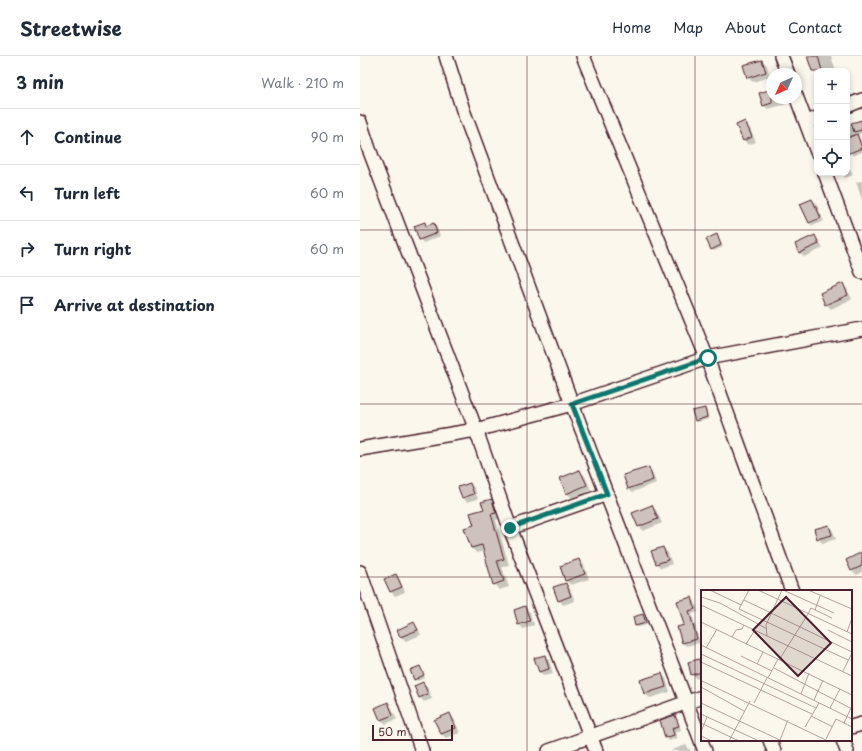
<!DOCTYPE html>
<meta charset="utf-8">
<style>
:root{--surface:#fff;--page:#f2f2f3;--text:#1f2937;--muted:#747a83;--line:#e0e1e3}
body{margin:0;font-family:"Playpen Sans",sans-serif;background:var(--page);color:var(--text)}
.controls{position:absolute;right:12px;top:12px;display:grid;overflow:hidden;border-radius:8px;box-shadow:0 2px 6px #0003}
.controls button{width:36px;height:36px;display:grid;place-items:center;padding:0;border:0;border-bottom:1px solid var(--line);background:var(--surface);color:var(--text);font:20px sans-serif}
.compass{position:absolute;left:406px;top:12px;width:36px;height:36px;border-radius:50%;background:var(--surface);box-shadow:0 2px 6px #0003;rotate:225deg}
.scale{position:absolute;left:12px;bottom:10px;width:81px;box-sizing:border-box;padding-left:4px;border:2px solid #4a1f2b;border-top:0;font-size:11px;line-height:14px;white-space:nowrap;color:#4a1f2b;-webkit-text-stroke:3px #fbf7ec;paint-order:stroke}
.stop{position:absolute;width:12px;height:12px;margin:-9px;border:3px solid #0f766e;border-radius:50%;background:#fff}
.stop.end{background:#0f766e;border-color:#fff;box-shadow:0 1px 4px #0008}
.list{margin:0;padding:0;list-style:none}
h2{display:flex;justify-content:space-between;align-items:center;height:52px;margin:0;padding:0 16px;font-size:17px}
h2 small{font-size:13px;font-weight:400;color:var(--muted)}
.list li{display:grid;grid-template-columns:26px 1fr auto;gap:12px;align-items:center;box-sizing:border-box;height:56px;padding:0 16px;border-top:1px solid var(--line)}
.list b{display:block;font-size:15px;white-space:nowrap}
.list em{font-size:13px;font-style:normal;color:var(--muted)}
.icon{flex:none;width:22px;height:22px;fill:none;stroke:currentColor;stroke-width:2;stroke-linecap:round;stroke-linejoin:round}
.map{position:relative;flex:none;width:502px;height:695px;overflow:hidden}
header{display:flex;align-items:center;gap:24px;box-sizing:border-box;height:56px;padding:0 20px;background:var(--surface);border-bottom:1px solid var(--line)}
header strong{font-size:19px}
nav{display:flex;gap:22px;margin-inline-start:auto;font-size:14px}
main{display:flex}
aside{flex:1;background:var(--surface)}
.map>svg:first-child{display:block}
</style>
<header>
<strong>Streetwise</strong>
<nav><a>Home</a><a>Map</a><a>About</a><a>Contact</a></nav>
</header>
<main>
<aside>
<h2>3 min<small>Walk · 210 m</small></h2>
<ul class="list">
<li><svg class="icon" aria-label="ahead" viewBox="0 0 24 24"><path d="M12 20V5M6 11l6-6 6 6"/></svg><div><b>Continue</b></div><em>90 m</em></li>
<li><svg class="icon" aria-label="left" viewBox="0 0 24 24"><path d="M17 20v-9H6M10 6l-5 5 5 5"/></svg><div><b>Turn left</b></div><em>60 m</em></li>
<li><svg class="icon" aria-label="right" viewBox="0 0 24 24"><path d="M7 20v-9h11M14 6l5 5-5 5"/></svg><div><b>Turn right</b></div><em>60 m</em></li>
<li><svg class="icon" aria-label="arrive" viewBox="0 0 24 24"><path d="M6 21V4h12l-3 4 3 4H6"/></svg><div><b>Arrive at destination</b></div></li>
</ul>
</aside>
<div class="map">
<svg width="502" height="695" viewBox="0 0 502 695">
<rect width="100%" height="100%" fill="#fbf7ec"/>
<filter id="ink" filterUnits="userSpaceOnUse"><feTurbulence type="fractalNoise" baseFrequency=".025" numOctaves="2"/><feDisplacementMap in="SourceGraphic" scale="8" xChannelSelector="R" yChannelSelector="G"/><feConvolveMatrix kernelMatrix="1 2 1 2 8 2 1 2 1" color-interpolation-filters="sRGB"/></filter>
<g filter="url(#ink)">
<!-- shadow -->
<path fill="#0003" d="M455,0H471L476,15H459Z
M402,5L407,9L410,21L393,26L388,22L385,10Z
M412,34V42H425L427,48L408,53L404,49Z
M502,65V77L498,79L502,87V96L493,100L487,90V70Z
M384,67L389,71L396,86L388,89L384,84Z
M487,106L493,119L485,122L482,117H487Z
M502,125V144L496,126Z
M452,144L456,147L462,161L449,167L441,149Z
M462,162L464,165L453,170L450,168Z
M64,168L67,170L73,168L77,172L80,180L63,187L60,183Z
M357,179L363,191L354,195L352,193Z
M455,180L459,185L463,192L444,201L440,196Z
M483,228L487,233L492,243L471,253L466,248Z
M345,353L347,355L349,363L338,366L336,364Z
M289,412L292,416L296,427L273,436L269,433Z
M220,415L225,420L231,434L212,442L207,437Z
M110,428L115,433L118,443L107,446L103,442L99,432Z
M131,444L137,450L141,462L136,464L149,509L142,511L149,531L139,534L134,528L125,495L117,497L111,492L115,470Z
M292,450L296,454L302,467L283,475L279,470Z
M469,470L473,475L476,483L462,487L458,482Z
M303,492L308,497L312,508L301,512L297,508L292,496Z
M502,497V516L497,519L492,515L487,505Z
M219,504L224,509L229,523L211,529L206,525L201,511Z
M36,520L40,524L45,536L35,540L31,536Z
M206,528L210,533L215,545L203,549L199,544Z
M332,542L335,545L338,556L332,558L340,587L326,590L323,587L319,571L325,569Z
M165,551L170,556L172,563L160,567V569L173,565L174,569L163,573L159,568Z
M283,559L285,561L287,569L278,571L276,570Z
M54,568L58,572L61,579L46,585L41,581L38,574Z
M184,600L189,604L193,618L184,620L180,616Z
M339,604L342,607V621L337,623L332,618Z
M60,611L65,622L57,625L55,623Z
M302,618L306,623L310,636L290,642L285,638L281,625Z
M63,627L68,632L72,643L64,646L60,641Z
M28,647L32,652L37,663L26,668L21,664L16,652Z
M90,658L94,663L100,677L86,682L81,678L76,664Z
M315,660L318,664L321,674L315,676L317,682L309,685L306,681Z
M326,689L331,695H312V694Z"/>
<!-- building -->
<path fill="#cfc2bc" stroke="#4a1f2b" d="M447,0H458L462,15H452Z
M402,4L406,16L387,22L383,9Z
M412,33V47L403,50L399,37Z
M502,64V74L494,76L491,67Z
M385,65L392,81L383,85L376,69Z
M497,78L502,92L487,98V82Z
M452,143L461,162L449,167L440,148Z
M65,166L66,170L74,167L77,177L59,184L54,170Z
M357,178L361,189L351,194L346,183Z
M455,179L459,188L439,197L435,188Z
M483,227L488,239L465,249L460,237Z
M345,352L347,361L335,365L332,355Z
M289,411L293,424L268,433L263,419Z
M220,414L227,429L206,438L200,422Z
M110,427L114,438L102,442L98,431Z
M132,443L136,457L131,458L144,503L137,505L144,525L133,529L122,489L111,492L104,472L114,469L110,457L124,453L121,446Z
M292,449L298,463L278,471L272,457Z
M469,469L472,479L457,483L454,473Z
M303,491L308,504L296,508L291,495Z
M502,496V510L491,515L486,504Z
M219,503L225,518L205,525L200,510Z
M36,518L42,531L30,536L24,523Z
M206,527L211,540L198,545L193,531Z
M332,541L335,553L329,555L337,583L322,587L317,571L324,569L317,545Z
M165,550L170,565L158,569L154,554Z
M283,558L286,567L275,570L273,561Z
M54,566L58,574L40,581L37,574Z
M185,599L189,613L179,616L174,602Z
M339,603L342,616L331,619L328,606Z
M60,610L64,619L54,624L50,614Z
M302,617L306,631L284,638L280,624Z
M63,626L68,638L59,642L54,630Z
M28,646L33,659L20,664L15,652Z
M90,657L96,672L81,678L74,664Z
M315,659L319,670L312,672L314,679L305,682L300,664Z"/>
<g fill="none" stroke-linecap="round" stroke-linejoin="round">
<defs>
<path id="minor" d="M86,0L103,54L212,348L345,695
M223,0L347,302L432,535
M421,0L428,18
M436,40L457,96
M487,50L502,44
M0,66L9,93L116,374L150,472L236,695
M446,66L457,62
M465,117L502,216
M0,393L116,374L212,348L347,302L502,273
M150,472L247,438
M0,516L62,695
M491,671L502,668
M410,684L414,695
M483,684L487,695
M189,695L342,641"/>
</defs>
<!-- minor casing -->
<use href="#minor" stroke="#4a1f2b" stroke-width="16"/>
<!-- minor -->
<use href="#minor" stroke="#fbf7ec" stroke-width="13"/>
</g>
</g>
<g fill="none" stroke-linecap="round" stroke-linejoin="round" filter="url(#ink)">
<!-- route -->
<path stroke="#0f766e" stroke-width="5" d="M150,472L247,438L212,348L348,302"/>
</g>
<!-- grid -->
<path fill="none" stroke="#4a1f2b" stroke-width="1" stroke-opacity="0.55" d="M167,0V695M335,0V695M0,174H502M0,348H502M0,521H502"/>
<!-- overview -->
<g transform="translate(341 534)">
<rect width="151" height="151" fill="#fbf7ec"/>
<path fill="none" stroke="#b4a19f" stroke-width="1" d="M9,0L40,15M48,0L38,19L147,70M57,0L151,44M82,0L133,23M107,0L151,19M0,7L19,13L66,39M43,10L151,62M0,15L151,86M114,20L119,6M107,24L110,18L131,28M0,32L151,105M127,40L151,52M146,42L151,28M66,46L65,35L81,0M31,47L35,40L41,39L43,35M45,54L54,40M0,55L151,129M5,58L16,39M0,64L115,118M40,66L71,81M78,70L107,24M0,72L111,124M56,74L62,62M73,78L151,119M142,81L151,63M67,88L77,69M1,91L127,151M0,97L43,121M100,104L108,83M113,110L122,90M0,113L81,151M53,113L66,88M129,118L139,99M0,124L58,151M110,126L132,137M0,133L38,151M143,133L151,116M104,137L118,113M0,142L6,127M0,146L11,151M125,149L135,129L151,137M79,150L87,130M28,151L49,111"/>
<path fill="#4a1f2b" fill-opacity="0.15" stroke="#4a1f2b" stroke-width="2" d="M85,7L130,53L97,86L52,40Z"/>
<rect width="151" height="151" fill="none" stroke="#4a1f2b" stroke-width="2"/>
</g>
</svg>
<div class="controls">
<button>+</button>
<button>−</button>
<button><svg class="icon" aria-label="locate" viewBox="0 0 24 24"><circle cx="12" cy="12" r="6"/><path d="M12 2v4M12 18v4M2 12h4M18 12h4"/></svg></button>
</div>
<svg class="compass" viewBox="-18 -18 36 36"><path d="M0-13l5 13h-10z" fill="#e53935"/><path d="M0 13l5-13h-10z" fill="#747a83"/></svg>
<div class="scale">50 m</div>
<div class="stop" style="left:348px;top:302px"></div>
<div class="stop end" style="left:150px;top:472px"></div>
</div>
</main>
